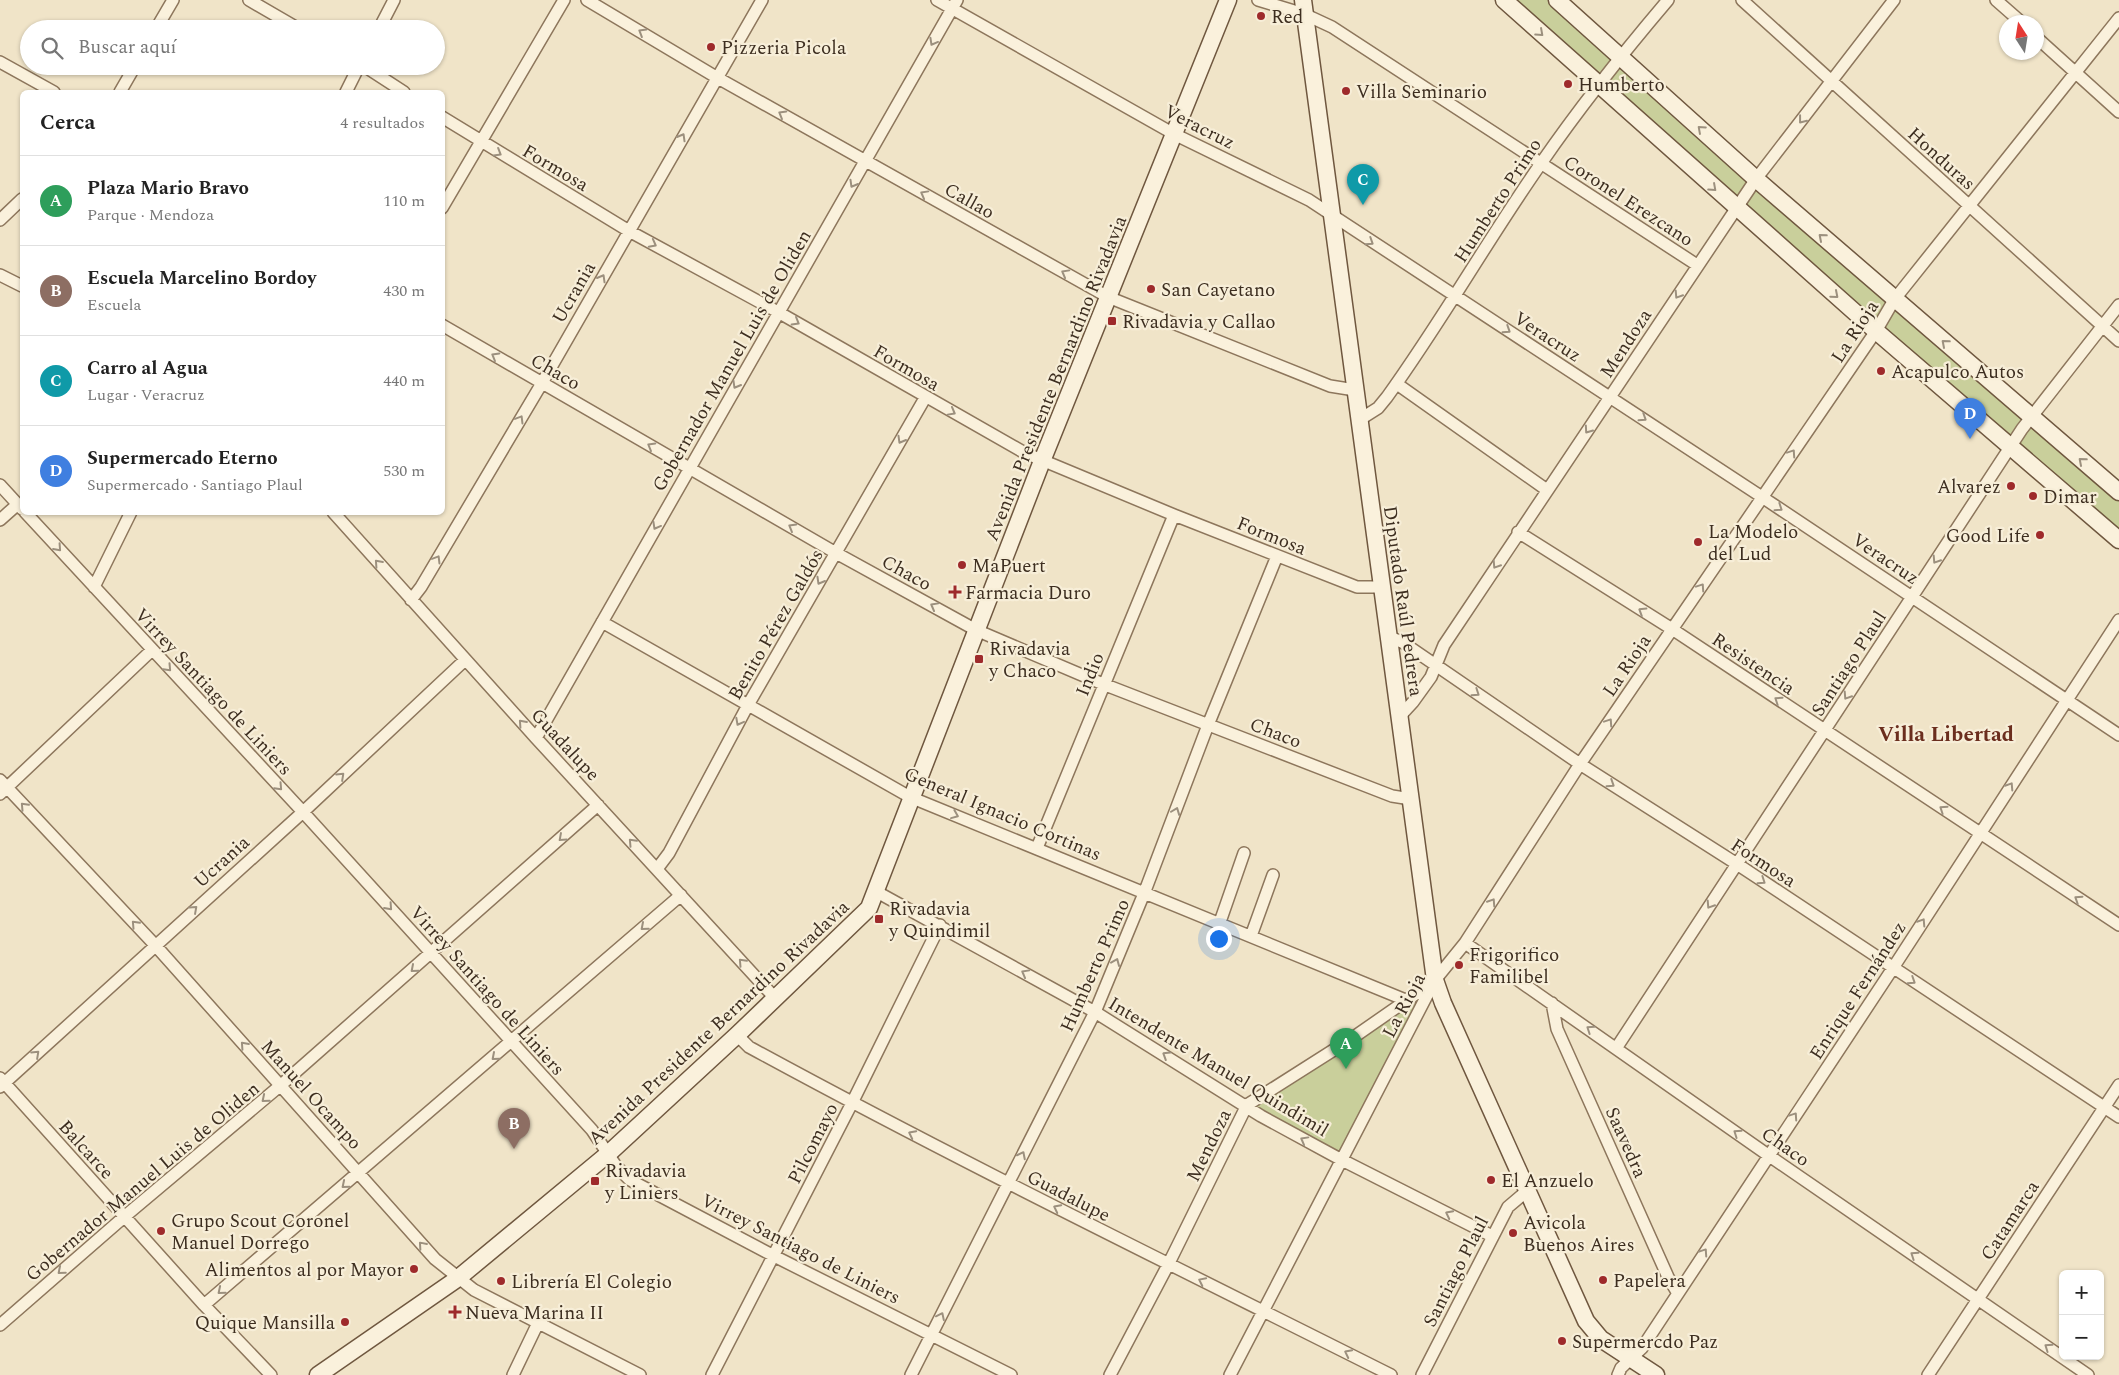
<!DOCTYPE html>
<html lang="es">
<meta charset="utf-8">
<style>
:root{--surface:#fff;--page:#f6f6f6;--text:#222;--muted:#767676;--line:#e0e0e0;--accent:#ea580c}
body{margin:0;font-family:Spectral,serif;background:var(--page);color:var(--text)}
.controls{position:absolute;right:15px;bottom:15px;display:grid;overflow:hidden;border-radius:8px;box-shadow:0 1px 4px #0004}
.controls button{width:45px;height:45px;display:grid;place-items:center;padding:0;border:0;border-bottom:1px solid var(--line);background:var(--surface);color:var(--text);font:25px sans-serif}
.compass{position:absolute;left:1999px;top:15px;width:45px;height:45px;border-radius:50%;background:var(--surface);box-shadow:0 1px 4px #0004;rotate:348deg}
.you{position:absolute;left:1218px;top:938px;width:18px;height:18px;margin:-12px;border:4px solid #fff;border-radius:50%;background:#1a73e8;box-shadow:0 0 0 8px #1a73e833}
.badge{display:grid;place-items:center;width:32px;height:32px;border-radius:50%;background:var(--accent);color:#fff;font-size:16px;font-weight:700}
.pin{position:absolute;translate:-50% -41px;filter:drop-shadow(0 1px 2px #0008)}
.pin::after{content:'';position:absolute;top:26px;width:18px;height:15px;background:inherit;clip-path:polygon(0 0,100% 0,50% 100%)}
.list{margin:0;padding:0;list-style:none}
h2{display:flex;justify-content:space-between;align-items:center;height:65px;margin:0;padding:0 20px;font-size:21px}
h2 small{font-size:16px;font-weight:400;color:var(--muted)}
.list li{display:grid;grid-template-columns:32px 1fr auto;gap:15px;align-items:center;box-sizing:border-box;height:90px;padding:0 20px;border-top:1px solid var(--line)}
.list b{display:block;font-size:19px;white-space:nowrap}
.list p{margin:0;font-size:16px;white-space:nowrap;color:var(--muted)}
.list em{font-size:16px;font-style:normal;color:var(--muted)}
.icon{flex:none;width:28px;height:28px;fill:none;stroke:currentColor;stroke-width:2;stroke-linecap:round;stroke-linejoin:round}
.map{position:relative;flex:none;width:2119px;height:1375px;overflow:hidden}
.search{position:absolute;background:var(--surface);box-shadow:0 1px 4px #0004;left:20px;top:20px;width:425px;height:55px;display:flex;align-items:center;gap:12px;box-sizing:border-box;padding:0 18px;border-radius:28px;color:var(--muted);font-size:19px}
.panel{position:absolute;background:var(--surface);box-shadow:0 1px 4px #0004;left:20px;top:90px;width:425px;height:425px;border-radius:8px}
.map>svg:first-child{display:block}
</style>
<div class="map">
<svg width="2119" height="1375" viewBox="0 0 2119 1375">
<rect width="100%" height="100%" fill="#f0e4c8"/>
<!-- green -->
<path fill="#c9cf9b" d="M1504,0H1557L2119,492V540Z
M1435,980L1340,1159L1247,1105Z"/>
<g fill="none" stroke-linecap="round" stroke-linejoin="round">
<defs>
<path id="street" d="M249,0L299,29
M587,0L716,77L1108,297L1330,386L1355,390
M937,0L1174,134L1309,200L1762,497L2119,735
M1258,0L1304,14L1332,27L1697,265
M1742,0L2119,341
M1996,0L2021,22
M156,29L173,0
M379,29L394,0
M2036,37L2119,112
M0,62L54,92
M364,66L404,92
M120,92L135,66
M346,92L359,66
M442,117L629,231L778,312L1025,453L1174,515L1357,587H1381
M442,208L564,0
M0,220L22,199
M0,275L22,286
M442,325L836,553L976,630L1103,684L1392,796L1411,799
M1397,384L1547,490
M1359,420L1378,408L1387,397C1442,321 1488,239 1542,162C1582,104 1623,53 1668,0
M0,485L22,509
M25,512L303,812L592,1130L616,1166L630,1180L774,1256L1011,1375
M333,512L536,738L775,998
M0,520L18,504
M1518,532L1672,629L2119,925
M94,587L131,512
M411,600L421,587L542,383L762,0
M602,622L910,797L1408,1001
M1389,637L1402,642L1580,764L1737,864L2119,1117
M1401,715L1413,702L1431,677L1444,645L1756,179L1894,0
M536,738L957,0
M0,780L155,945L435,1259L474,1290L640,1375
M0,794L152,650
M1037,848L1174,515
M657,869L669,853L748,705L925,398
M877,892L1095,1012L1261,1116L1340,1159L1492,1236
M1220,922L1244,853
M1251,936L1273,875
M1465,943L1768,1155L2088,1375
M1552,1003L1557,1029L1668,1277L1677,1292
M737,1035L749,1047C960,1162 1176,1267 1391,1375
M1617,1047L2022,429L2119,305
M0,1078L204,1305L271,1375
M0,1087L303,812L465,660
M204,1305L681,895
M0,1325L124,1217L281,1085L598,805
M513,1375L538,1323
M712,1375L852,1103L940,925
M911,1375L1095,1012L1145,891L1208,725L1277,556
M1110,1375L1168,1265L1247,1105L1351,1039L1433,982
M1230,1375L1435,980L1465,943L1580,764L1876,331L1894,300L2119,18
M1422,1375L1508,1207L1528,1190
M1618,1375L1621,1368L1642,1348L1893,968L2119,620
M1928,1375L2119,1085"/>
<path id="secondary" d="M1303,0L1435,980L1443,1003L1586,1321L1601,1339L1656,1375
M1504,0L1876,331L2119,540
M1557,0L1756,179L2119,492
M318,1375L457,1279L608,1154L737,1035L869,908L1042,461L1228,0"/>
</defs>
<!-- street casing -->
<use href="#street" stroke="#8d765c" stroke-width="14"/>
<!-- secondary casing -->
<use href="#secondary" stroke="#6f573f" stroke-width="19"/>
<!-- street -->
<use href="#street" stroke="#faf1dc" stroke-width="11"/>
<!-- secondary -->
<use href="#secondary" stroke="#faf1dc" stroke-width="16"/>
</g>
<!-- one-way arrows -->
<defs><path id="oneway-chevron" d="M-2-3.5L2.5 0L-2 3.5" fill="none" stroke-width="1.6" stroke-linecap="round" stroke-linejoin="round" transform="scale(1.25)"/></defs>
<g stroke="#9c907e">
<use href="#oneway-chevron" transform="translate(642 32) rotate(-149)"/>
<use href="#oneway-chevron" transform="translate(1540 33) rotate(42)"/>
<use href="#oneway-chevron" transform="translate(933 42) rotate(119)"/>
<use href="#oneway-chevron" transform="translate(782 114) rotate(-150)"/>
<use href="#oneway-chevron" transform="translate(1802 120) rotate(128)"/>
<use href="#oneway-chevron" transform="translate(1701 129) rotate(-138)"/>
<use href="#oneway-chevron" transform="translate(682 137) rotate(-60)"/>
<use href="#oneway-chevron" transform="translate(498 153) rotate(31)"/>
<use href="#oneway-chevron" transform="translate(853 184) rotate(120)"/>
<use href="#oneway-chevron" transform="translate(1713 188) rotate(42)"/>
<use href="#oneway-chevron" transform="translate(924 194) rotate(-151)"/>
<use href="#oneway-chevron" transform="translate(1822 237) rotate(-139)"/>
<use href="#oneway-chevron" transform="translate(1370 242) rotate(33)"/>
<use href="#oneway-chevron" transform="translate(653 244) rotate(28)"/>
<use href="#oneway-chevron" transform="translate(1065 273) rotate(-151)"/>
<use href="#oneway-chevron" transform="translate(602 278) rotate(-60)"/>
<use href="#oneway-chevron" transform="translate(1678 295) rotate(123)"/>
<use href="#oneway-chevron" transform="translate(1835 295) rotate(41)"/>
<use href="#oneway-chevron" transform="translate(796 322) rotate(30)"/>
<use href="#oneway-chevron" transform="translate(1507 330) rotate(33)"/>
<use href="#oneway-chevron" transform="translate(1945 343) rotate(-139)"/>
<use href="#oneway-chevron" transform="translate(495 356) rotate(-150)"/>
<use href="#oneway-chevron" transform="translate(736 385) rotate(120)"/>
<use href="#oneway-chevron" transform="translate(952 412) rotate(29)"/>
<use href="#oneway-chevron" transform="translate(1643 418) rotate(33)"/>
<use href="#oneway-chevron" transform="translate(520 419) rotate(-59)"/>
<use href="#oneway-chevron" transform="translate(1588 430) rotate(125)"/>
<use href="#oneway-chevron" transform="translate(901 440) rotate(120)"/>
<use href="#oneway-chevron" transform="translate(651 446) rotate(-150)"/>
<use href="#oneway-chevron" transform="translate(1792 453) rotate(-56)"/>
<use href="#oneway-chevron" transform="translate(2082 461) rotate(-139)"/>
<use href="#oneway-chevron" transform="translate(1779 508) rotate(34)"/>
<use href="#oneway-chevron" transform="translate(656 526) rotate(119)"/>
<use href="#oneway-chevron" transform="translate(792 527) rotate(-150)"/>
<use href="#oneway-chevron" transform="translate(58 548) rotate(48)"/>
<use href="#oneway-chevron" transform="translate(437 559) rotate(-59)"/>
<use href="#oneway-chevron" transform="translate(1936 560) rotate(123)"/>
<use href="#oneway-chevron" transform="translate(378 563) rotate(-132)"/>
<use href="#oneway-chevron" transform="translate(1496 565) rotate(123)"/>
<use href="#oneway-chevron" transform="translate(820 581) rotate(120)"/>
<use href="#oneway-chevron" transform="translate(1701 587) rotate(-56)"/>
<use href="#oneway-chevron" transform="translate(934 606) rotate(-151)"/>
<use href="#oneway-chevron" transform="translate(1642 611) rotate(-148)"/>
<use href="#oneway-chevron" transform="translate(168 668) rotate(47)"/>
<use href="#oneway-chevron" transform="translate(1476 693) rotate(34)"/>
<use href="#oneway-chevron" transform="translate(1847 696) rotate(123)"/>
<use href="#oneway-chevron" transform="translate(1778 700) rotate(-146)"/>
<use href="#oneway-chevron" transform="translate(739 722) rotate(118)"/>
<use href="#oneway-chevron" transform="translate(1609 722) rotate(-56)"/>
<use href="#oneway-chevron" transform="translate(522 723) rotate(-132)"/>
<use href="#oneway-chevron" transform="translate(341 776) rotate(-43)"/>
<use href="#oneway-chevron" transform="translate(1611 784) rotate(33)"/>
<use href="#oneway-chevron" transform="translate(2010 786) rotate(-57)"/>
<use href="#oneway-chevron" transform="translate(279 787) rotate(47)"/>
<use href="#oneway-chevron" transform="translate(24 806) rotate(-133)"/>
<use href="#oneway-chevron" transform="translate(1943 809) rotate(-146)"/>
<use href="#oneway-chevron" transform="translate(1176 811) rotate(-69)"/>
<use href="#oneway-chevron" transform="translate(955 815) rotate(22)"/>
<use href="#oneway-chevron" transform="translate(562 838) rotate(138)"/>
<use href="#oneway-chevron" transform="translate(632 842) rotate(-133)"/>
<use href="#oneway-chevron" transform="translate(1762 881) rotate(34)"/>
<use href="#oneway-chevron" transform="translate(2078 899) rotate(-147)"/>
<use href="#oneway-chevron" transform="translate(1492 902) rotate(-57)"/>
<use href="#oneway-chevron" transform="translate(1710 905) rotate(123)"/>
<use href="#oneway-chevron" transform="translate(389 907) rotate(48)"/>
<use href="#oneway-chevron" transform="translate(194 909) rotate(-42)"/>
<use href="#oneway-chevron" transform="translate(1922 922) rotate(-57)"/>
<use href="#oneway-chevron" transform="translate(135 924) rotate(-133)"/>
<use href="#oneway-chevron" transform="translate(644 927) rotate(139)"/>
<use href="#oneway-chevron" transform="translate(742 962) rotate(-133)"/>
<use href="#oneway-chevron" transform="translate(1116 962) rotate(-67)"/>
<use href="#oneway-chevron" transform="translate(414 969) rotate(139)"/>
<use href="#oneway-chevron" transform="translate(1025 973) rotate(-151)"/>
<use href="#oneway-chevron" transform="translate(1912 981) rotate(33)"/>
<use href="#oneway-chevron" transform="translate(1590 1029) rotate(-146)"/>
<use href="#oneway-chevron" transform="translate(244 1045) rotate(-132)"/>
<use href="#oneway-chevron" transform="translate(36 1054) rotate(-43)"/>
<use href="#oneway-chevron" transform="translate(1166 1055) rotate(-148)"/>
<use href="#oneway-chevron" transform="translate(495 1057) rotate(139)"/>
<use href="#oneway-chevron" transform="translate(265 1099) rotate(140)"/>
<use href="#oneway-chevron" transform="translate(1794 1116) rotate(-56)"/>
<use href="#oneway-chevron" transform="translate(1737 1133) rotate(-145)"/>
<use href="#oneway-chevron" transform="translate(912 1134) rotate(-153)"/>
<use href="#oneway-chevron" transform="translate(1304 1140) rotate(-151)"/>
<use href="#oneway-chevron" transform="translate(1022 1155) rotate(-63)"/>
<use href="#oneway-chevron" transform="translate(345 1185) rotate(140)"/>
<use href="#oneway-chevron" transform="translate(1057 1208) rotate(-153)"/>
<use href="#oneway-chevron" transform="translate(1449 1214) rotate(-153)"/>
<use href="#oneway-chevron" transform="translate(422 1245) rotate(-131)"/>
<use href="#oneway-chevron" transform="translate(1704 1252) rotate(-56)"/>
<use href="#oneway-chevron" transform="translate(1914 1255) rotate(-146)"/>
<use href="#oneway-chevron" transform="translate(61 1271) rotate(139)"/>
<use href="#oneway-chevron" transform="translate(1202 1281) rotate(-154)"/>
<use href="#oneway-chevron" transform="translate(221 1291) rotate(140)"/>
<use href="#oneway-chevron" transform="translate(941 1316) rotate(-64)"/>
<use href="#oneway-chevron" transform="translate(2048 1347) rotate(-145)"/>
<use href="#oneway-chevron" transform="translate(1348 1353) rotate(-153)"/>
</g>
<!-- markers -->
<g fill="#9e2a2b" stroke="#f7eed8" stroke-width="2">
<circle cx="1261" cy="16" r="5"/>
<circle cx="711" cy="47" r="5"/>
<circle cx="1568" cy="84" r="5"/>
<circle cx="1346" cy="91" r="5"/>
<circle cx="1151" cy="289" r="5"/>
<rect x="1107" y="316" width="10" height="10" rx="2.5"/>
<circle cx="1881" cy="371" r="5"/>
<circle cx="2011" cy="486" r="5"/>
<circle cx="2033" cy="496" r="5"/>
<circle cx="2040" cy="535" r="5"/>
<circle cx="1698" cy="542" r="5"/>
<circle cx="962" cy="565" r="5"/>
<path d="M952.5 584.5h5v5h5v5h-5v5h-5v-5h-5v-5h5z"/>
<rect x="974" y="654" width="10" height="10" rx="2.5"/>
<rect x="874" y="914" width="10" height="10" rx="2.5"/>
<circle cx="1459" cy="965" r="5"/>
<circle cx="1491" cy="1180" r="5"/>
<rect x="590" y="1176" width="10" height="10" rx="2.5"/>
<circle cx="161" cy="1231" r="5"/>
<circle cx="1513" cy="1233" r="5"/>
<circle cx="414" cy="1269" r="5"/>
<circle cx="1603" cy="1280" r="5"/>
<circle cx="501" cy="1281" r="5"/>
<path d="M452.5 1304.5h5v5h5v5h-5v5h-5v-5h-5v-5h5z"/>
<circle cx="345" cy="1322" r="5"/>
<circle cx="1562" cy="1341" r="5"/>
</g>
<g text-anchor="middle" stroke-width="4.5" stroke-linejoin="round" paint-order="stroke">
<!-- poi labels -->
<g font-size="19" fill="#3d2e20" stroke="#f7eed8" text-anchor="start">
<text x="1271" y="23">Red</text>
<text x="721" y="54">Pizzeria Picola</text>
<text x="1578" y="91">Humberto</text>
<text x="1356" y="98">Villa Seminario</text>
<text x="1161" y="296">San Cayetano</text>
<text x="1122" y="328">Rivadavia y Callao</text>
<text x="1891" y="378">Acapulco Autos</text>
<text x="2001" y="493" text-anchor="end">Alvarez</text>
<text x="2043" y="503">Dimar</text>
<text x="1708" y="538">La Modelo<tspan x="1708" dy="22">del Lud</tspan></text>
<text x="2030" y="542" text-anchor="end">Good Life</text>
<text x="972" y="572">MaPuert</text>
<text x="965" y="599">Farmacia Duro</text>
<text x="989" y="655">Rivadavia<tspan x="989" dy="22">y Chaco</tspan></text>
<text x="889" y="915">Rivadavia<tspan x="889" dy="22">y Quindimil</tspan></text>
<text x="1469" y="961">Frigorifico<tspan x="1469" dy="22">Familibel</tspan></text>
<text x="605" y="1177">Rivadavia<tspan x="605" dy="22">y Liniers</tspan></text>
<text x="1501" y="1187">El Anzuelo</text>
<text x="171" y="1227">Grupo Scout Coronel<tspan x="171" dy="22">Manuel Dorrego</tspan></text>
<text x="1523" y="1229">Avicola<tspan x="1523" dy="22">Buenos Aires</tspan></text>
<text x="404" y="1276" text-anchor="end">Alimentos al por Mayor</text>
<text x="1613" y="1287">Papelera</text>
<text x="511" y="1288">Librería El Colegio</text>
<text x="465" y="1319">Nueva Marina II</text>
<text x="335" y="1329" text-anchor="end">Quique Mansilla</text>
<text x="1572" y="1348">Supermercdo Paz</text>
</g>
<!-- street labels -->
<g font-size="19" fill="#3d2e20" stroke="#f7eed8">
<text transform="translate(1200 126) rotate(27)" y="7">Veracruz</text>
<text transform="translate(1942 158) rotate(42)" y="7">Honduras</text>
<text transform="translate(556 167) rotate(31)" y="7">Formosa</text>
<text transform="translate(970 200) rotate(29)" y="7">Callao</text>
<text transform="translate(1497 200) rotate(-57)" y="7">Humberto Primo</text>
<text transform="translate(1629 200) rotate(33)" y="7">Coronel Erezcano</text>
<text transform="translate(573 292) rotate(-60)" y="7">Ucrania</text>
<text transform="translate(1854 331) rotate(-57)" y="7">La Rioja</text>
<text transform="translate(1548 336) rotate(33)" y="7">Veracruz</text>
<text transform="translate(1625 343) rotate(-57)" y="7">Mendoza</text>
<text transform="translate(731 360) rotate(-60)" y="7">Gobernador Manuel Luis de Oliden</text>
<text transform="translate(907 367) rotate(30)" y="7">Formosa</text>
<text transform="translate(556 371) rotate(30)" y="7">Chaco</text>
<text transform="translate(1055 378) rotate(-68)" y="7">Avenida Presidente Bernardino Rivadavia</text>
<text transform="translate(1272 535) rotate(22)" y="7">Formosa</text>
<text transform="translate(1886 558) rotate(34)" y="7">Veracruz</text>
<text transform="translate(907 572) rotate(29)" y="7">Chaco</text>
<text transform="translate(1404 601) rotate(82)" y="7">Diputado Raúl Pedrera</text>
<text transform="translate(775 624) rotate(-60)" y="7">Benito Pérez Galdós</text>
<text transform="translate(1754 663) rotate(34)" y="7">Resistencia</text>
<text transform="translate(1848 663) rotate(-57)" y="7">Santiago Plaul</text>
<text transform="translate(1626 665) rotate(-56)" y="7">La Rioja</text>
<text transform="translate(1089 674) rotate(-68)" y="7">Indio</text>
<text transform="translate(214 691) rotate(47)" y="7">Virrey Santiago de Liniers</text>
<text transform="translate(1276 732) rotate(21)" y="7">Chaco</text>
<text transform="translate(566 744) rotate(47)" y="7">Guadalupe</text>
<text transform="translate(1003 813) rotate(23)" y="7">General Ignacio Cortinas</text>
<text transform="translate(221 861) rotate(-42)" y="7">Ucrania</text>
<text transform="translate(1764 862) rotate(33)" y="7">Formosa</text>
<text transform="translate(1094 965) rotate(-66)" y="7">Humberto Primo</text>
<text transform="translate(488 990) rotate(48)" y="7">Virrey Santiago de Liniers</text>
<text transform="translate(1857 990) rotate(-57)" y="7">Enrique Fernández</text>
<text transform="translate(1403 1005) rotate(-62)" y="7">La Rioja</text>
<text transform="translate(718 1022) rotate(-43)" y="7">Avenida Presidente Bernardino Rivadavia</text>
<text transform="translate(1219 1066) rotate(31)" y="7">Intendente Manuel Quindimil</text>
<text transform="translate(312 1094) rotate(48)" y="7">Manuel Ocampo</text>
<text transform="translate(1627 1142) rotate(66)" y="7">Saavedra</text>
<text transform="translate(812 1143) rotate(-63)" y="7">Pilcomayo</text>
<text transform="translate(1208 1145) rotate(-64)" y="7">Mendoza</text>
<text transform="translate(1786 1146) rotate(35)" y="7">Chaco</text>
<text transform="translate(87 1149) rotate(48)" y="7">Balcarce</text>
<text transform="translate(142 1181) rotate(-40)" y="7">Gobernador Manuel Luis de Oliden</text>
<text transform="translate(1069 1195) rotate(27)" y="7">Guadalupe</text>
<text transform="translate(2009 1220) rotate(-57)" y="7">Catamarca</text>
<text transform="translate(801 1248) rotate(27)" y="7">Virrey Santiago de Liniers</text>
<text transform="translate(1455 1271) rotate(-63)" y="7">Santiago Plaul</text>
</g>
<!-- quarter labels -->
<g font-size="21" font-weight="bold" fill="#6b2e1e" stroke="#f7eed8">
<text x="1946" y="741">Villa Libertad</text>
</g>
</g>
</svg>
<div class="controls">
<button>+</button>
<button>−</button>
</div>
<svg class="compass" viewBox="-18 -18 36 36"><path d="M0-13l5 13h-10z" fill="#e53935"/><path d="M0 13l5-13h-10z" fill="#767676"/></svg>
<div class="you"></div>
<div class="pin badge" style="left:1346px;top:1069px;background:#2e9e5b">A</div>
<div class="pin badge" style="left:514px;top:1149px;background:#8d6e63">B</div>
<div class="pin badge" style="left:1363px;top:205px;background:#0f9aa8">C</div>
<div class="pin badge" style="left:1970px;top:439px;background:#3f7fe0">D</div>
<div class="search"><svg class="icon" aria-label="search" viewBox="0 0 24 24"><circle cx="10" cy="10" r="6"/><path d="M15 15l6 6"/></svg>Buscar aquí</div>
<section class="panel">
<h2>Cerca<small>4 resultados</small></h2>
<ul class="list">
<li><span class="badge" style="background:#2e9e5b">A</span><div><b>Plaza Mario Bravo</b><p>Parque · Mendoza</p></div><em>110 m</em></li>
<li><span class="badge" style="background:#8d6e63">B</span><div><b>Escuela Marcelino Bordoy</b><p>Escuela</p></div><em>430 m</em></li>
<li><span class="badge" style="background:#0f9aa8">C</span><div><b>Carro al Agua</b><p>Lugar · Veracruz</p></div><em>440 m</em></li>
<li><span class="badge" style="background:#3f7fe0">D</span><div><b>Supermercado Eterno</b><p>Supermercado · Santiago Plaul</p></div><em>530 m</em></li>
</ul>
</section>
</div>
